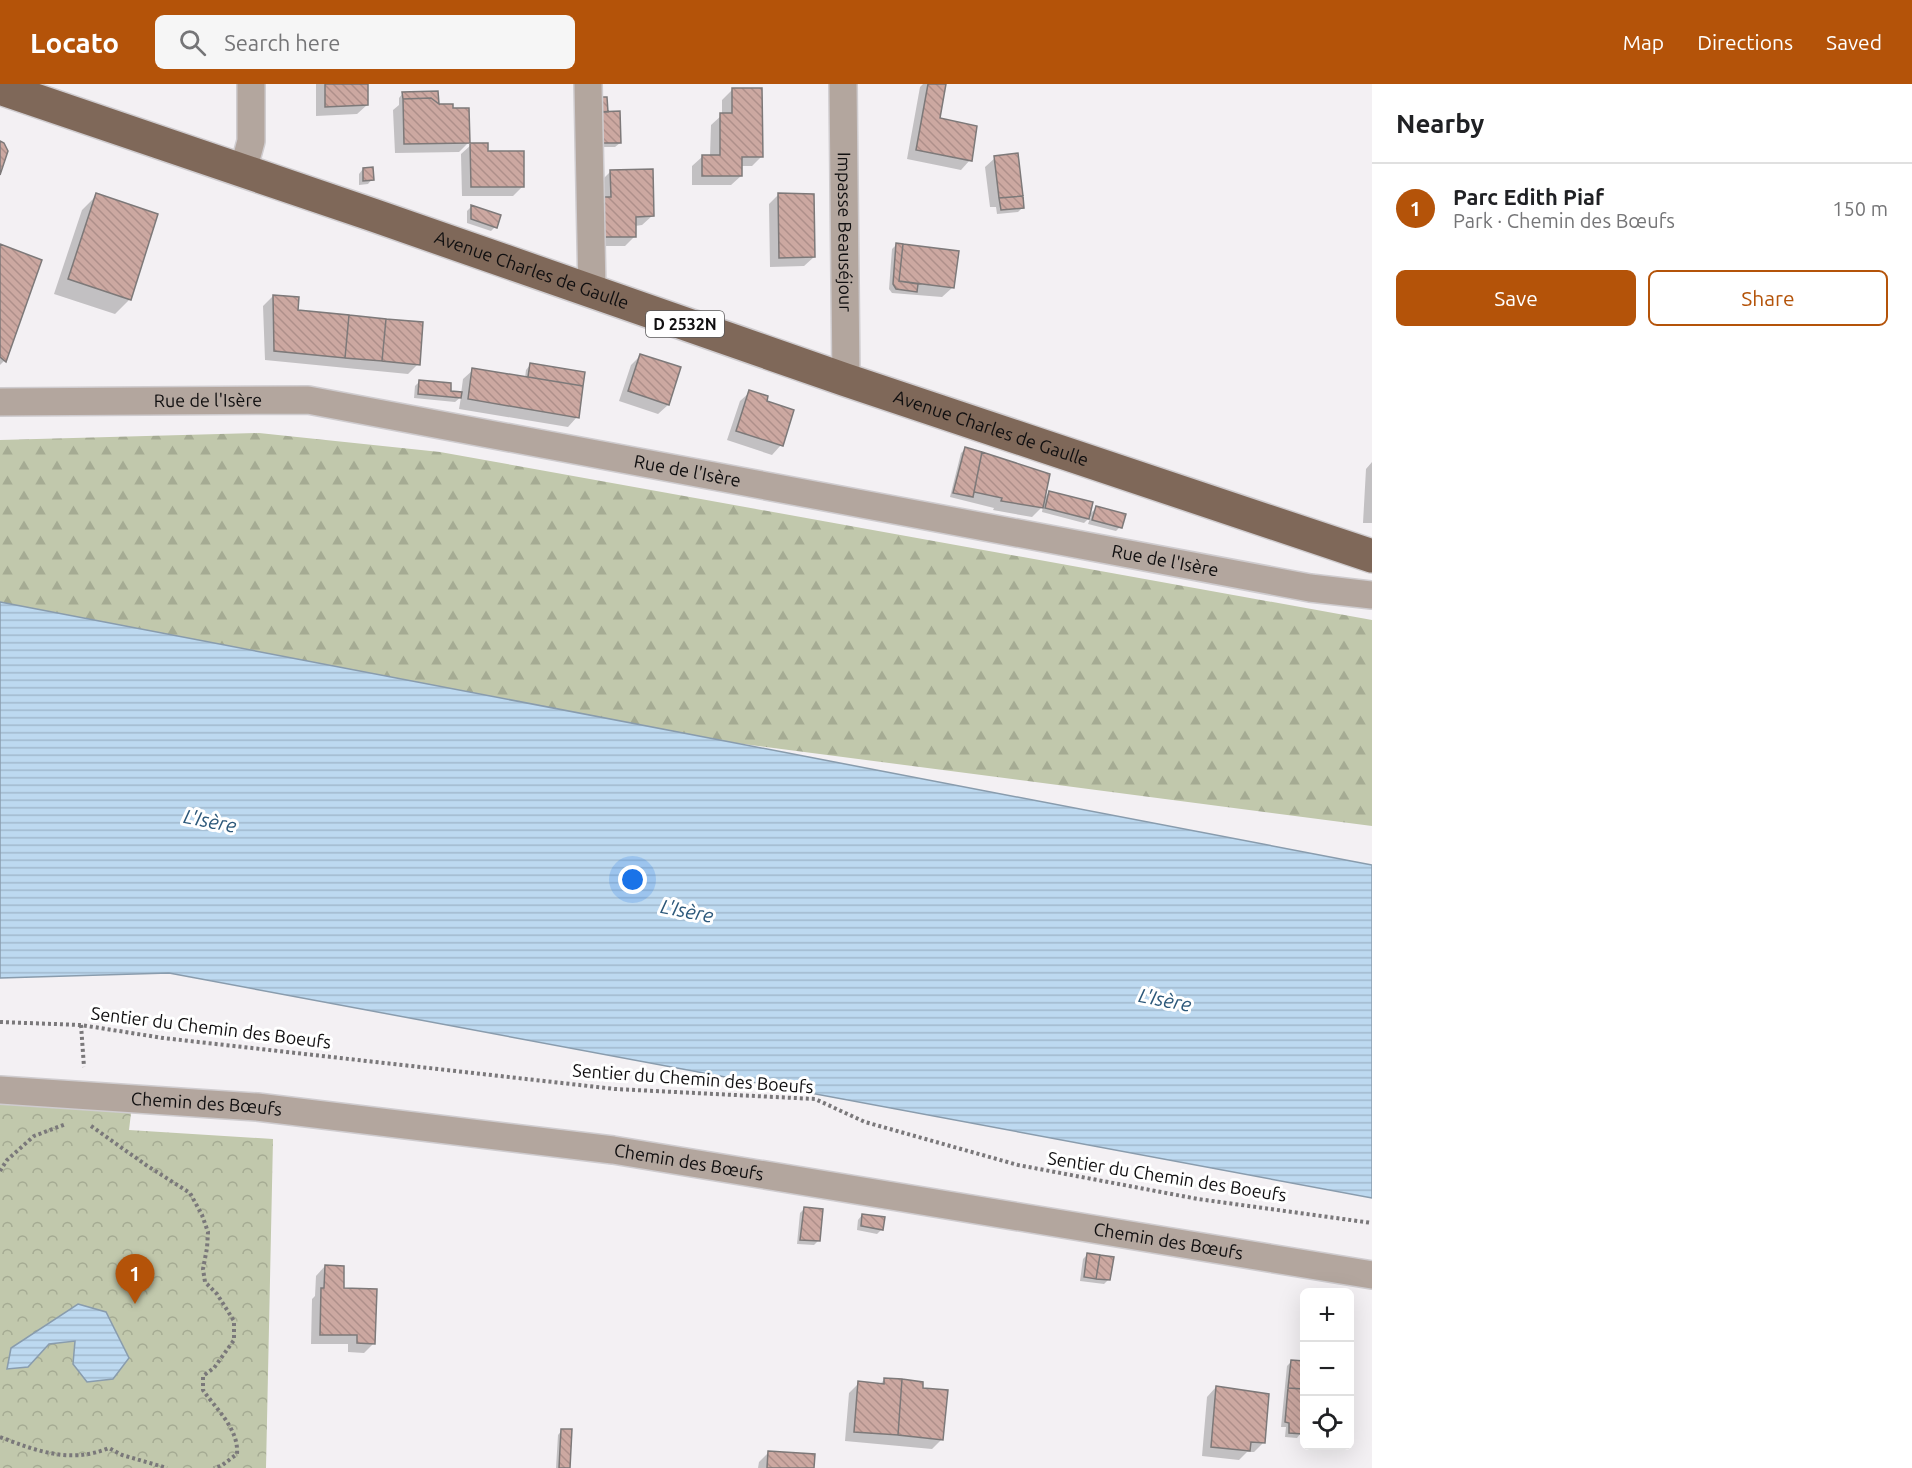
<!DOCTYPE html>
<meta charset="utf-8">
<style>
:root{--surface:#fff;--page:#f6f6f6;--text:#202124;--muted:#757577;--line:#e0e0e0;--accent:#b45309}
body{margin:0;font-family:Ubuntu,sans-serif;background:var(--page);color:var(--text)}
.controls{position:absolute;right:18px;bottom:18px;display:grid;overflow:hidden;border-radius:9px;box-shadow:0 6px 24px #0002}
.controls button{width:54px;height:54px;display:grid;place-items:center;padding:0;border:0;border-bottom:2px solid var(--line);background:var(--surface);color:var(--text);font:30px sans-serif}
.you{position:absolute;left:633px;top:796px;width:21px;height:21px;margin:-15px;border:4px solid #fff;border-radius:50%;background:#1a73e8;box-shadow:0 0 0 9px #1a73e833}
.badge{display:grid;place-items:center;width:39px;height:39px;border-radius:50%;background:var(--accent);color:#fff;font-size:20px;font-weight:700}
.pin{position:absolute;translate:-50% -50px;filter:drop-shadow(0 2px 3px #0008)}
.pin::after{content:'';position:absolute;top:32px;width:21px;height:18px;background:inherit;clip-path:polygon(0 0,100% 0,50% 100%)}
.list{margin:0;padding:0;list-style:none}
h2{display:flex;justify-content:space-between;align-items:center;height:78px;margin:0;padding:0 24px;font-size:26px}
h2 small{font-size:20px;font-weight:400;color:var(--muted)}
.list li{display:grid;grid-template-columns:39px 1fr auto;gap:18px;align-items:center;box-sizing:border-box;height:90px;padding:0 24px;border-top:2px solid var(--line)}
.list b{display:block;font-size:22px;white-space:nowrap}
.list p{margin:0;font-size:20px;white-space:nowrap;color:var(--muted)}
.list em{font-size:20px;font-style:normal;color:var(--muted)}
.actions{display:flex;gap:12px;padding:18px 24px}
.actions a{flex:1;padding:14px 0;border:2px solid var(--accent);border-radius:9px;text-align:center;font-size:21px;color:var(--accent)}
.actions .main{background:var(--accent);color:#fff}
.icon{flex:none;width:33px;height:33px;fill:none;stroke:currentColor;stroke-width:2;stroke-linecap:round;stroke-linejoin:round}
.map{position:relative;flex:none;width:1372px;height:1384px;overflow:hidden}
header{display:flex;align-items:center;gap:36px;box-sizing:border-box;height:84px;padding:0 30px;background:var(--accent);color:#fff}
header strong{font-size:28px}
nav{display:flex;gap:33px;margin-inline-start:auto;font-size:21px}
.search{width:420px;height:54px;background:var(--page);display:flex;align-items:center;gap:15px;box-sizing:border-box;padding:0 21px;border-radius:9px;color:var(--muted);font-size:22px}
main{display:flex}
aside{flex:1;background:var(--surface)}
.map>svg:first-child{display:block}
</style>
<header>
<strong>Locato</strong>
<div class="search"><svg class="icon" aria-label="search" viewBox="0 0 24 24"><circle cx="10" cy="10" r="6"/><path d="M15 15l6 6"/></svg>Search here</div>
<nav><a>Map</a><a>Directions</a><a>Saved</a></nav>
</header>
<main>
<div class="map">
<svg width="1372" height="1384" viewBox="0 0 1372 1384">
<defs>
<pattern id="forest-firs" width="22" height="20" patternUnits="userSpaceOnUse" patternTransform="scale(1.5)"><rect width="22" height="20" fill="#c1c8ac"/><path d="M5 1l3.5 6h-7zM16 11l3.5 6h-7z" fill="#a5ab93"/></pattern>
<pattern id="park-crowns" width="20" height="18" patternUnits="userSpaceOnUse" patternTransform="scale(1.5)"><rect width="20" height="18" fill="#c1c8ac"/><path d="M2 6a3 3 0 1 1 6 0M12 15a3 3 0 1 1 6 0" fill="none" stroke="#a5ab93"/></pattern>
<pattern id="water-rules" width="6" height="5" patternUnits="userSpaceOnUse" patternTransform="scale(1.5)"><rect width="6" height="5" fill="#bdd9f0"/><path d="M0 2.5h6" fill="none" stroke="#a1b9cd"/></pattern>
<pattern id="building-back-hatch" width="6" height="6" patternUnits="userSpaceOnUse" patternTransform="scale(1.5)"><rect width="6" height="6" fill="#cca8a1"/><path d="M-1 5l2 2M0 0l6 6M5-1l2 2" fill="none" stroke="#ae8f8a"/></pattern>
</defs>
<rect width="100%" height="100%" fill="#f3f0f3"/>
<!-- forest -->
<path fill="url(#forest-firs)" d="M259,349L440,368L1372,536V742L0,563V356Z"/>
<!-- park -->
<path fill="url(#park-crowns)" d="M0,1013L132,1021L129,1046L273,1055L266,1384H0Z"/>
<!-- water -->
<path fill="url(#water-rules)" stroke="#899cad" stroke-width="1.5" d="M0,518L1372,781V1114L169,889L0,894Z
M78,1220L106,1228L129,1274L113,1295L87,1298L73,1280L75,1257L49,1260L28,1283L7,1285L11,1264Z"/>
<!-- shadow -->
<path fill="#0003" d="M316,0H367V21L357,30L316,32Z
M923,0H944L938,35L970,76L961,86L907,75L920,3Z
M732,6L762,72L752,82H741V92L731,101H692V82L702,73L710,72L711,41L722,31V16Z
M403,9L469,58L459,68L395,69L393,26L399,21V14Z
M606,29L620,59L615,63H594Z
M471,61L486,69L523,102L513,112H462L461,70Z
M995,74L1023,123L1018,128L997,130L996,123H990L985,83Z
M363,85L372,95L368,100L359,101V90Z
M611,87L652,132L642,141L635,142V152L625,162H590L601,97Z
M779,110L814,173L804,182L770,183L769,120Z
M97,111L130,215L115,230L54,210L82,126Z
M471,123L495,143L491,147L467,139V127Z
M897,160L952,204L942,213L892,209L889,205L892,165Z
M0,162L40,177L4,277L0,281Z
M273,212L296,228L418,280L408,290L265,276L263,222Z
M641,271L680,284L668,321L658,330L619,317L631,281Z
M530,281L584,290L577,333L568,343L459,325L461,313L455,318L414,314L415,302L419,298L461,310L463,295L473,286L525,294L526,286Z
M750,308L781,361L772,371L727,356L740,317Z
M966,364L979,373L983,370L1044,414L1050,408L1089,431L1096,424L1120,443L1116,447L1088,440L1091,432L1084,439L1042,428L1043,422L1032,433L993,426L994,424L950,413L961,369Z
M1372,378V439H1363L1366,385Z
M804,1125L818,1157L814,1161L797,1160L800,1129Z
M862,1131L882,1145L877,1150L857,1146L858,1136Z
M1087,1171L1109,1195L1104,1200L1080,1197L1083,1175Z
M325,1182L342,1206L374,1259L364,1269L348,1268V1260H311L312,1215L315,1212L316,1192Z
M1291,1278L1304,1279V1318L1301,1349L1297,1354L1285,1353L1286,1343H1281L1287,1282Z
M885,1295L921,1305L942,1355L932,1365L845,1357L849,1309L859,1299L879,1301Z
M1216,1303L1263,1359L1254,1368H1247L1239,1376L1202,1372L1207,1313Z
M562,1346L568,1384H556L558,1351Z
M769,1368L812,1384H758L759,1378Z"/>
<!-- building -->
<path fill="url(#building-back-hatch)" stroke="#7d7979" stroke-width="1.5" d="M325,0H368V21L325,23Z
M928,0H946L940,34L977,42L972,77L916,66Z
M732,4H762L763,73H742V92H702V71H720V29H732Z
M438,7L439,20L431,14L403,15L402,8Z
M597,13H607L608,28H597Z
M431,14L439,20H453V24H469L470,59L404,60L403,15Z
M620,27L621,59H598L597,28Z
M0,57L4,59L8,67L0,91Z
M470,59H488V67H524V103H471Z
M1018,69L1023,112L999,114L994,72Z
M373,83L374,96L363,97V84Z
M653,85L654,132L636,133V153H599V113H611L610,86Z
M96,109L158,130L131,216L68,195Z
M778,109L814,110L815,173L779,174Z
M1023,112L1024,124L1001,126L999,114Z
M471,121L501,131L497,144L471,135Z
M896,159L903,160L899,197L918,200L917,208L896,205L893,200Z
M0,160L42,176L6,278L0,273Z
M903,160L959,167L954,204L899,197Z
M273,211L299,213L298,226L349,231L345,274L274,267Z
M349,231L386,235L382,277L345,274Z
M386,235L423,238L420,281L382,277Z
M640,270L681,283L669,321L628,307Z
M530,279L585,288L583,302L528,293Z
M472,284L583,302L579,334L468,315Z
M419,296L451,299V307L462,308L461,314L418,310Z
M749,306L768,312L767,317L794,326L783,362L736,347Z
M965,363L982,368L973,413L953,409Z
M982,368L1050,390L1043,424L1001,417L1002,414L974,408Z
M1049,407L1093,418L1089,435L1045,424Z
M1096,422L1126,430L1122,444L1092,436Z
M804,1123L823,1125L820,1157L800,1156Z
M862,1130L885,1133L883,1146L861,1142Z
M1087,1169L1100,1171L1096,1195L1084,1193Z
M1100,1171L1114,1173L1110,1196L1096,1195Z
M325,1181L344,1182V1204L377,1205L375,1260L357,1259V1251H320L321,1204H324Z
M1291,1276L1304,1277V1305L1288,1304Z
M884,1294L902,1295L898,1351L854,1348L858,1297L884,1300Z
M902,1295L923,1298V1304L948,1306L943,1356L898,1351Z
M1216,1302L1269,1310L1265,1359L1251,1358L1250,1367L1211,1363Z
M1288,1304L1304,1305L1303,1350L1289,1349V1339L1285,1338Z
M561,1345H572L570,1384H559Z
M768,1367L815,1370L814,1384H767Z"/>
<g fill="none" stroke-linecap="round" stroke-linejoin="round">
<defs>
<g id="minor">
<path d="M588,0L592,208"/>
<path id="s1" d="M843,0L846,296"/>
<path d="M243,87L251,57V0"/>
<path id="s2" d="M0,318L308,316L1310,504L1372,511"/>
<path id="s3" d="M0,1006L257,1023L613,1066L1372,1191"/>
</g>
<g id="primary">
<path id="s4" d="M0,4L373,131L846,296L1372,472"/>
</g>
</defs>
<!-- minor casing -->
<use href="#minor" stroke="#cfcccf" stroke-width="30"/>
<!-- primary casing -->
<use href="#primary" stroke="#cfcccf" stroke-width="36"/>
<!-- path -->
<path stroke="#7a787a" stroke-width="4" stroke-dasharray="3 3" stroke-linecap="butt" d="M0,938L81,941L163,954L615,1005L815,1015L865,1038L1018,1081L1198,1115L1372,1139
M81,941L84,983
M91,1042L146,1081L190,1109L202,1131L208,1148L207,1164L203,1185L205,1198L217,1210L234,1237V1256L214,1284L203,1292V1306C216,1325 239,1345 237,1370L221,1382L214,1384
M0,1087L7,1076L34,1052L66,1040
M0,1353C37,1367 70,1380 109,1364L122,1371L167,1384"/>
<!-- minor -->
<use href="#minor" stroke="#b3a69e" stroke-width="27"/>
<!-- primary -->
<use href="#primary" stroke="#7f6859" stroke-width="33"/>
</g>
<g text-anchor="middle" stroke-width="6" stroke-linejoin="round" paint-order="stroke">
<!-- shield labels -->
<rect fill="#fff" stroke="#585758" stroke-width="1.5" x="646" y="227" width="78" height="26" rx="4.5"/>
<g font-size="16" font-weight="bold" fill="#100f10">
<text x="685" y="246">D 2532N</text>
</g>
<!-- street labels -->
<g font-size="18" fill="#100f10" stroke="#fff">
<text dy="6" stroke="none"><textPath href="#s1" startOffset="148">Impasse Beauséjour</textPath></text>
<text dy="6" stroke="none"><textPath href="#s4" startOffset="562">Avenue Charles de Gaulle</textPath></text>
<text dy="6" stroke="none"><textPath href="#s2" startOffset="208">Rue de l'Isère</textPath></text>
<text dy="6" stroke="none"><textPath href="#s4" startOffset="1048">Avenue Charles de Gaulle</textPath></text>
<text dy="6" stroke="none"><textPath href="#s2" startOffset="694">Rue de l'Isère</textPath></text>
<text dy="6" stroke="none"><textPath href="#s2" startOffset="1180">Rue de l'Isère</textPath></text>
<text transform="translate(211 944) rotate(7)" y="6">Sentier du Chemin des Boeufs</text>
<text transform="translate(693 995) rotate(4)" y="6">Sentier du Chemin des Boeufs</text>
<text dy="6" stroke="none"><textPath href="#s3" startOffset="207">Chemin des Bœufs</textPath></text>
<text dy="6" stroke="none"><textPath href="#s3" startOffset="693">Chemin des Bœufs</textPath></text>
<text transform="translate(1167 1093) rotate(9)" y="6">Sentier du Chemin des Boeufs</text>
<text dy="6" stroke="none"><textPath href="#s3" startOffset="1179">Chemin des Bœufs</textPath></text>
</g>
<!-- water labels -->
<g font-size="20" font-style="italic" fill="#2c587a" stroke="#fff">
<text transform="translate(210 737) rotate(11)" y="7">L'Isère</text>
<text transform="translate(687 827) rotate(11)" y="7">L'Isère</text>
<text transform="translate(1165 916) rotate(11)" y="7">L'Isère</text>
</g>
</g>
</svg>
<div class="controls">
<button>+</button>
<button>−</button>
<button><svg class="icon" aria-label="locate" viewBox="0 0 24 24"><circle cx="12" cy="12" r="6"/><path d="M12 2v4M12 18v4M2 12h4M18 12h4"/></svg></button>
</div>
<div class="you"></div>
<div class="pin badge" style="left:135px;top:1220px">1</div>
</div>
<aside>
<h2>Nearby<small></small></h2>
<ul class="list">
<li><span class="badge">1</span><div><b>Parc Edith Piaf</b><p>Park · Chemin des Bœufs</p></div><em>150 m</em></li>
</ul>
<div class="actions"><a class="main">Save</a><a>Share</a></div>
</aside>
</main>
